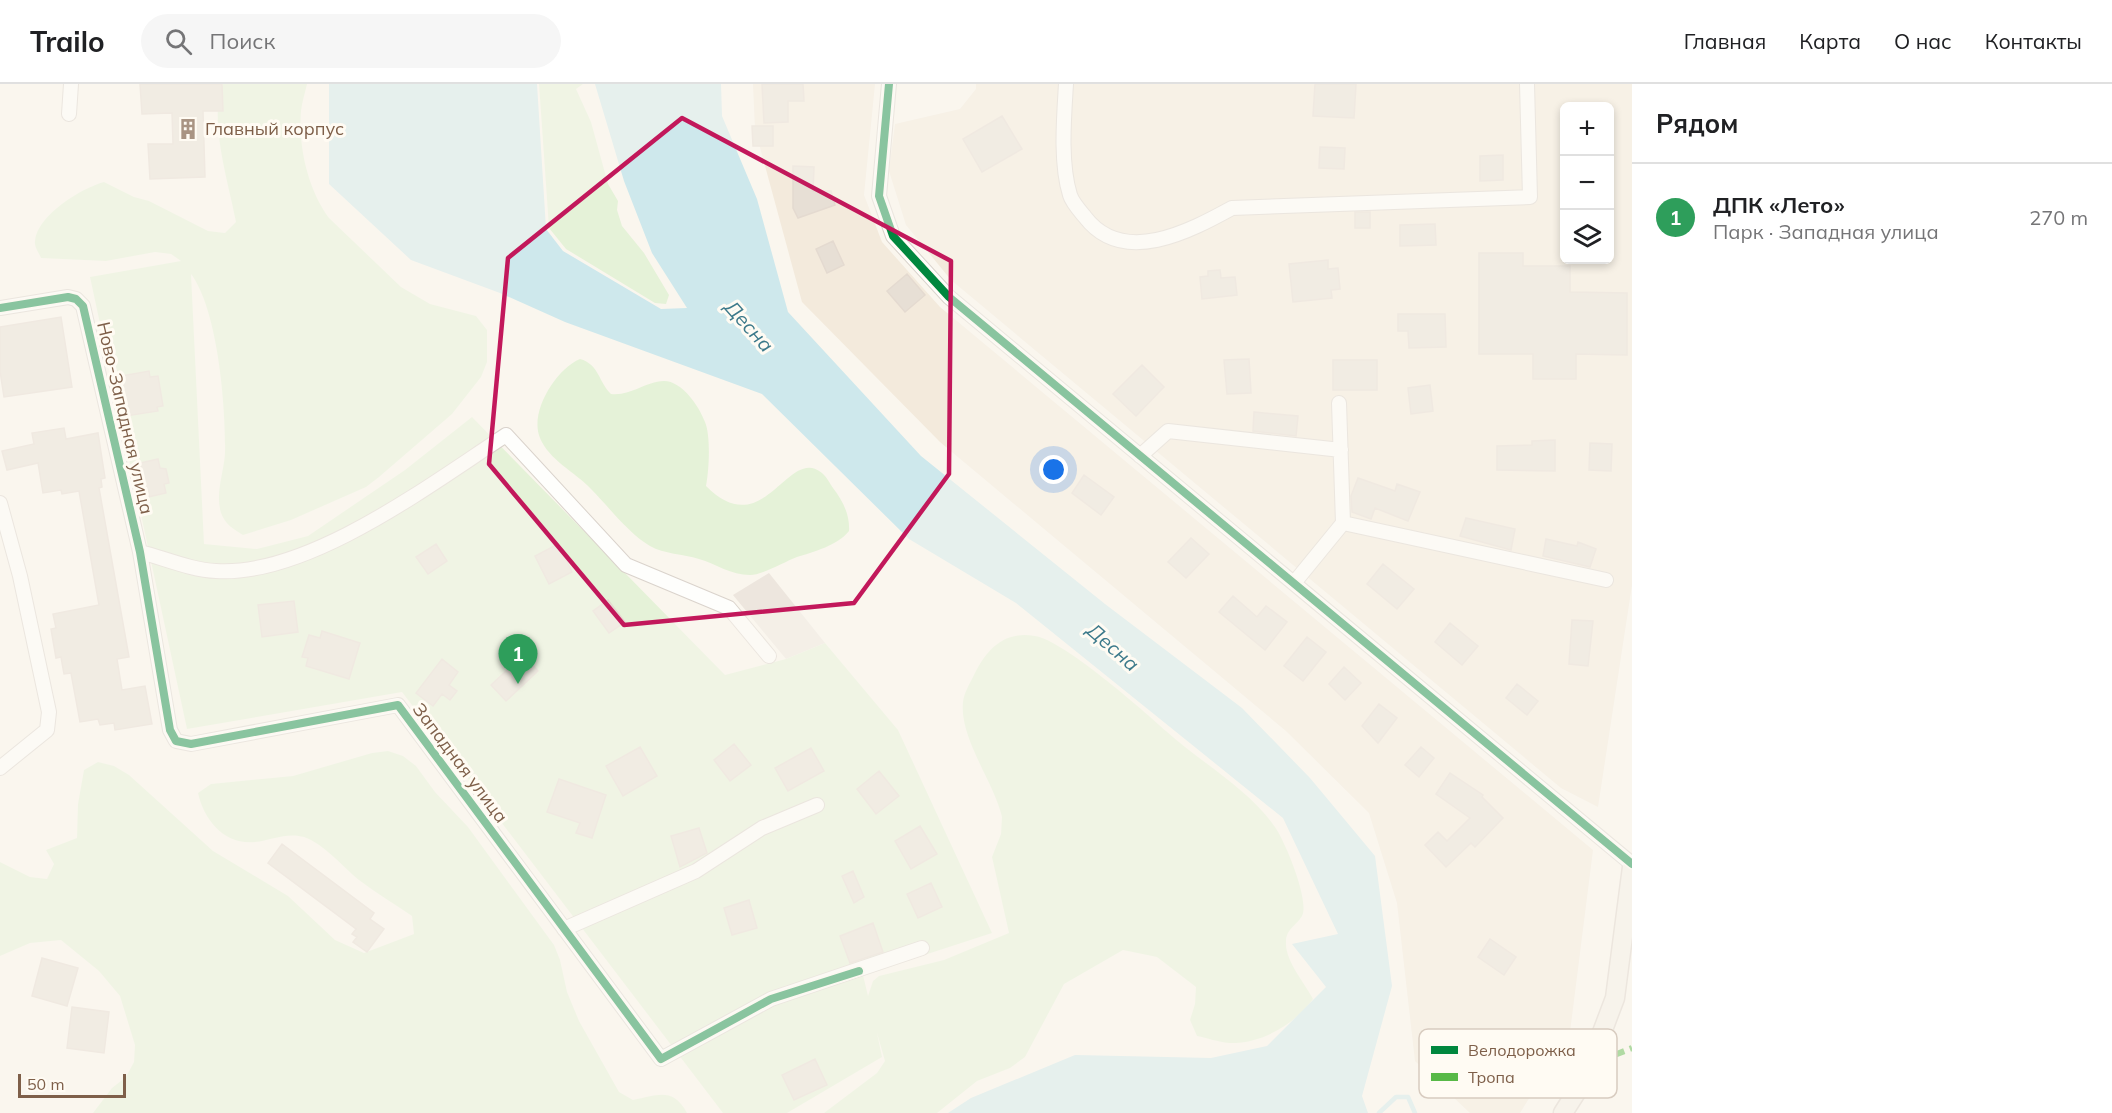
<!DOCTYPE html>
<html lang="ru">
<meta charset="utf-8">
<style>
:root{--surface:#fff;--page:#f6f6f6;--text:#202124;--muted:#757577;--line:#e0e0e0;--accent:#db2777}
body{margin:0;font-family:Mulish,sans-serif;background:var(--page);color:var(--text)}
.controls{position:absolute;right:18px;top:18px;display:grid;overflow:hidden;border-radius:9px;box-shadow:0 3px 9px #0003}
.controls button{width:54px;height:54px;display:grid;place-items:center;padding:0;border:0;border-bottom:2px solid var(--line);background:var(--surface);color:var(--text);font:30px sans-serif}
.scale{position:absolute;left:18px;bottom:15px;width:108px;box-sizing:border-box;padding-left:6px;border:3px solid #7e5f49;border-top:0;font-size:16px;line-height:21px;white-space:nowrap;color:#7e5f49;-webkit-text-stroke:4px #fffbf3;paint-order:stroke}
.you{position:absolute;left:1054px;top:386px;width:21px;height:21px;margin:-15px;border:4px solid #fff;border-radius:50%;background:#1a73e8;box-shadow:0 0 0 9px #1a73e833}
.badge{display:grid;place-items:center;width:39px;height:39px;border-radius:50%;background:var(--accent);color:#fff;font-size:20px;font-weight:700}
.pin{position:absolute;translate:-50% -50px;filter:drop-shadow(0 2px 3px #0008)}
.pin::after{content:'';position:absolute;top:32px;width:21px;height:18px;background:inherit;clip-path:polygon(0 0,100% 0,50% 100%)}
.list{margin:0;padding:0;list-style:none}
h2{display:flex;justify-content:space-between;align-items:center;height:78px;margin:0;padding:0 24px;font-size:26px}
h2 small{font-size:20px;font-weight:400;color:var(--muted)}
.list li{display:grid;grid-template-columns:39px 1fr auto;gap:18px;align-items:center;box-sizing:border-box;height:108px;padding:0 24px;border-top:2px solid var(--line)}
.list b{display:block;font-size:22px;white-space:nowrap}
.list p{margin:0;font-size:20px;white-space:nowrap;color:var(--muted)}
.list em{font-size:20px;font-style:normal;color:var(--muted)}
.icon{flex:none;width:33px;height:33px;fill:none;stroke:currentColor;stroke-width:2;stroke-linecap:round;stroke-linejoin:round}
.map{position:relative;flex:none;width:1632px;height:1029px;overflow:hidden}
header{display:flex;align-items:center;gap:36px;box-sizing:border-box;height:84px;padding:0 30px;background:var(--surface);border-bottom:2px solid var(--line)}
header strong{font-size:28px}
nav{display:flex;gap:33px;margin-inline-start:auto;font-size:21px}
.search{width:420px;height:54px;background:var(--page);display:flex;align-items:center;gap:15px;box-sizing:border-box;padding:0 21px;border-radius:33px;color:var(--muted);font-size:22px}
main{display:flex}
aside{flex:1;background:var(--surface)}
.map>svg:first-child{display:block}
</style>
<header>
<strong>Trailo</strong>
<div class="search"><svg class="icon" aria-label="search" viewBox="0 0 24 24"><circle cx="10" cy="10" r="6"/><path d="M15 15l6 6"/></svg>Поиск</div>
<nav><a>Главная</a><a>Карта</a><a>О нас</a><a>Контакты</a></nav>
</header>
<main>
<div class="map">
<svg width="1632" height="1029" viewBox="0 0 1632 1029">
<rect width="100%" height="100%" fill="#faf6ee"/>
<!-- residential -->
<path fill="#f3eadc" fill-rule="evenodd" d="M753,0H875L864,111L882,158L940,223L1593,766L1570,948L1520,1029H1470L1415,977L1397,819L1369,729L1286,647L940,358L802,218L755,45Z
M976,0H1632V501L1598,723L1561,704L951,196L906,141L889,87L895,40L960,25L976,5ZM1564,22H1610V176H1564Z"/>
<!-- industrial -->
<path fill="#ede6de" d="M769,489L825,559L786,575L733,511Z"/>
<!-- green -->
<path fill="#e5f2d8" d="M223,0H307C305,9 302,18 301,27C298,62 308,106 329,134L401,203L430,220L476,232L487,246V278L481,293L452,330L379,393L366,403L291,436L243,451C233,445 225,440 221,429C215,409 224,388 225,369C226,324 218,226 191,190L204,460L257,465L308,452L405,386L472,333L725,591L786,575L825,559L898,646L992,849L863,891L868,912L873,897L879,892L944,876L1009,849L992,773L1001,750L1002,733C994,698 959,654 963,618C964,609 969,601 973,593C985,567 1003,546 1035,552C1063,556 1143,626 1166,647C1199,677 1250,706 1275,743C1285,757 1310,817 1302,832C1296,842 1286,845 1286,858C1285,877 1305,899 1313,915C1295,940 1262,960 1229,959C1218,958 1207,954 1197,952L1190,936L1195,920L1196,903L1157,873L1123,866L1064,900L1025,973L1010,984L977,997L937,1029H824L877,989L885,977L877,949L882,973L787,1029H723L402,608L187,645L90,193L181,177L171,170L155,168L106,177L41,174C39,169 34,163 35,157C37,131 82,104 104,98L134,113L149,117L208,147L225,149L236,138C229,100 208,36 223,0Z
M539,0H583L576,5L591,38L608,100L618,117L617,126L622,142L644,169L669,211L666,220L655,219L566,165L549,144Z
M580,275C599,280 599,299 611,310C631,312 644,298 664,297C682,297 699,322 705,338C711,352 709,387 706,402C764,461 788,360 822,389C827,393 830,400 833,404C843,417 850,431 849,447C838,461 814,468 797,473C784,478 762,491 750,491C731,491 716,480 699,475C683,470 664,470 650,462C629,450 608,422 591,405C575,388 549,376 540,354C529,328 556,285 580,275Z
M388,667L403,672L416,682L435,708L468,743L554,861L560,876L567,908L579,937L619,1008L633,1016C658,1011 673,1003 687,1029H93L112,1004L126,993L134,978L135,961L120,912L99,887L61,856L30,859L0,872V778L30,793L47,795L54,780L46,766L77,754L78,720L84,686L98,678L114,682L129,691L213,767L288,812L335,856L364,869L414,850L412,832C395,820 376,809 359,796C343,783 324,760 304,753C288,748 271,756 255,758C224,761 204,736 198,709L211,700L293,692L372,669Z"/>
<!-- water -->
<path fill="#cee8ec" d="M329,0H537L546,145L563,167L661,225L687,224L652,169L624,97L595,0H721L722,32L757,115L788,228L921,372L1105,520L1242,624L1310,694L1375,772L1392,902L1362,1012L1368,1029H948L971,1014L1075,971L1211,974L1267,962L1326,903L1292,860L1338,850L1283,734L1016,519L909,455L762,310L565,238L500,209L411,176L329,100Z"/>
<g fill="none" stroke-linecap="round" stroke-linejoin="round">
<!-- stream -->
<path stroke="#cee8ec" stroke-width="4.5" d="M1379,1029L1396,1013H1408L1415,1029"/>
</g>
<!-- building -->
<path fill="#e7dfd5" stroke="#e4dad0" stroke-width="1.5" d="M140,0H222L223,27H203L205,93L150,95L148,60H173L172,29L142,30Z
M762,0H803L804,17H788V38L764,39Z
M1315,0H1356L1354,34L1313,32Z
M1002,32L1022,65L982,88L963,55Z
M752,42H773V62H753Z
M1320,63L1345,64L1344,85L1319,84Z
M1503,71V96L1480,97V72Z
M793,82L814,83L813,107H831L835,121L798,134L793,124Z
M1355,128H1370V144H1355Z
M1435,140L1436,161L1400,162V141Z
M833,157L844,181L827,189L816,165Z
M1479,169H1523V182H1570V208L1627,209V271L1576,270V295H1533V270H1479Z
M1328,176V185L1338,184L1340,205L1331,206L1332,214L1293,218L1289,180Z
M1220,186L1221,194L1235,193L1237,211L1202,215L1200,193L1208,192V187Z
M907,190L925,211L905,228L887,207Z
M1398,230H1445L1446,263L1409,264L1408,247H1398Z
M61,233L72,303L4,313L0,287V243Z
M1249,275L1251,309L1227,310L1224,276Z
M1333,276H1377V306H1333Z
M1142,281L1164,303L1136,332L1113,310Z
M149,287L150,293L158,292L163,322L157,323L158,327L126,332L121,292Z
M1430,301L1433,327L1411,330L1408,304Z
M1254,328L1298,332L1296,352L1253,347Z
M64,344L66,355L98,349L105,394L101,395L102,403L99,404L129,573L117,575L122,606L145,602L152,640L115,646L114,639L100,641L98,635L80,638L71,589L64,590L61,573L56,574L51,545L56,544L53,530L99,521L79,407L62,410L61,406L43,409L38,379L7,386L2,367L34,360L32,349Z
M1555,356V387L1497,386V362L1532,361V357Z
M1590,359L1612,360L1611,387L1589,386Z
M158,375L160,384L166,385L169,399L164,400L166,409L148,413L140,379Z
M1084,391L1114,413L1101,431L1072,409Z
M1358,394L1395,407L1397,400L1420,408L1408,437L1375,424L1371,435L1352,428L1351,412Z
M1466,434L1515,445L1511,466L1460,452Z
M1191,454L1209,470L1186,494L1168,478Z
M1546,455L1577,462L1578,458L1596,465L1590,483L1543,472Z
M436,460L447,477L428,490L416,473Z
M558,460L572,488L549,500L535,472Z
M1383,480L1414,505L1397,525L1367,500Z
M1233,512L1257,533L1266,522L1287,538L1265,566L1219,528Z
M608,516L625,538L609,549L593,527Z
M294,517L298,548L262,553L258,521Z
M1572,536L1593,537L1588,582L1569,580Z
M1450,539L1478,562L1462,581L1435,558Z
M322,547L360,559L349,595L306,582L308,574L302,573L309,551L320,554Z
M1307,553L1326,568L1303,597L1284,582Z
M523,571L538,587L506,617L491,601Z
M442,575L458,588L449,601L457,607L450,616L442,610L433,622L416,609Z
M1344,583L1361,599L1345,616L1329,600Z
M1517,600L1538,617L1527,631L1506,614Z
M1379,620L1397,634L1378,659L1362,642Z
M734,660L751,681L730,697L714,676Z
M640,663L657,692L623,712L606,682Z
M1421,663L1434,674L1419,693L1405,681Z
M811,664L824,687L788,707L775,684Z
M879,687L899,712L876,730L857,705Z
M1450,689L1483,711L1482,713L1503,734L1475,763L1471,759L1446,783L1425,761L1438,748L1447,757L1470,734L1436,710Z
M559,695L606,711L592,754L576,749L580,739L547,728Z
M920,742L937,770L911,785L895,757Z
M699,744L707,769L680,783L671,752Z
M282,760L374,829L370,835L384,845L367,868L353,858L357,853L352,850L356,845L268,779Z
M853,787L864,813L854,819L842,792Z
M931,799L942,823L918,834L907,810Z
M749,816L757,844L732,851L724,824Z
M873,839L883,868L850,879L840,852Z
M1490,855L1516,873L1504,891L1478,873Z
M42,874L78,884L67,922L32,912Z
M72,923L109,928L104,969L67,964Z
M815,975L827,1001L794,1016L782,991Z"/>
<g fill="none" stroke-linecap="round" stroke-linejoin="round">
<defs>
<path id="minor" d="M889,0L879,112L893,152L949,213L1632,780
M1066,0C1064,33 1060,79 1070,111C1072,118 1080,127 1085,133C1123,183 1190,147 1232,124L1530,113L1527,0
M69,30L71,0
M0,224L68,213L76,215L83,222L140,468L170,646L176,657L191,660L398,621L661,975L771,915L922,864
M1339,319L1343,439
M1140,372L1168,347L1341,366
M0,419L20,492L49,628L47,646L0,684
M140,468C164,474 191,486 216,487C308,493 431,400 506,351L626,481L729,524L769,572
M1294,499L1343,439L1606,496
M564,845L696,787L762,744L817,721"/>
<path id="major" d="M1563,1029L1584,996L1615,914L1632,783"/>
</defs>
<!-- minor casing -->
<use href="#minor" stroke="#dad3cc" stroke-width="16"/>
<!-- major casing -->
<use href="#major" stroke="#dcd2ca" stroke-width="21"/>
<!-- minor -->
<use href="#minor" stroke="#fefefc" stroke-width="14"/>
<!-- major -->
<use href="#major" stroke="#f4efe6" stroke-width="18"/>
<!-- quiet -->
<path stroke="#58b947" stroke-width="6" stroke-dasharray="12 6" stroke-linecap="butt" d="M1595,967L1617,970L1632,964"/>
<defs>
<path id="cycleway" d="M889,0L879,112L893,152L949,213L1632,780
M0,224L68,213L76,215L83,222L140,468L170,646L176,657L191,660L398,621L661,975L771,915L859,887"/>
</defs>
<!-- cycleway casing -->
<use href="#cycleway" stroke="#fffbf3" stroke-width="11"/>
<!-- cycleway -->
<use href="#cycleway" stroke="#00873e" stroke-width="8"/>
</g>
<!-- marked area -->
<path d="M0 0H1632V1029H0ZM682,34L951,177L949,390L854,519L624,541L489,380L508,174Z" fill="#faf6ee" fill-opacity=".55" fill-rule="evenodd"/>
<path fill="none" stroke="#c2185b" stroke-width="4.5" stroke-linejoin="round" d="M682,34L951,177L949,390L854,519L624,541L489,380L508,174Z"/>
<!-- icons -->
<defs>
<symbol id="building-bare" viewBox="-9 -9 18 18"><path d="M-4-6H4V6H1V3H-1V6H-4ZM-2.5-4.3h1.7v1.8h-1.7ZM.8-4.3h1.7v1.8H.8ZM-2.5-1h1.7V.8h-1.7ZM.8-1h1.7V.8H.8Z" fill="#a99483" stroke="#fffbf3" stroke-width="2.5" paint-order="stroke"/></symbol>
</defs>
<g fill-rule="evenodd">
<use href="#building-bare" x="173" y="30" width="30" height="30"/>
</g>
<g text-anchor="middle" stroke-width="6" stroke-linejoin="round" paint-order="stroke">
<!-- poi labels -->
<g font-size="18" fill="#7e5f49" stroke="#fffbf3" text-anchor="start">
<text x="205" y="51">Главный корпус</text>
</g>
<!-- street labels -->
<g font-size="18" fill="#7e5f49" stroke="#fffbf3">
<text transform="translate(125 334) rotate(77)" y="6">Ново-Западная улица</text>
<text transform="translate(460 679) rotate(53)" y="6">Западная улица</text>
</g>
<!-- water labels -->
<g font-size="20" font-style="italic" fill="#3d7a8b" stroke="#fffbf3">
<text transform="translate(749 242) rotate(48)" y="7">Десна</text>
<text transform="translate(1113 563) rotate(41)" y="7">Десна</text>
</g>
</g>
<!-- legend -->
<rect x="1419" y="945" width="198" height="69" rx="9" fill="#fffbf3" stroke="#d8ccc0" stroke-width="1.5"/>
<rect x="1431" y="962" width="27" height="8" fill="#00873e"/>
<rect x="1431" y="989" width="27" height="8" fill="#58b947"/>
<g font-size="16" fill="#7e5f49">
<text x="1468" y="972">Велодорожка</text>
<text x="1468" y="999">Тропа</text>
</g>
</svg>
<div class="controls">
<button>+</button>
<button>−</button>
<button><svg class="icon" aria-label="layers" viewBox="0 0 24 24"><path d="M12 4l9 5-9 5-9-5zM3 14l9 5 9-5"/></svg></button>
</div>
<div class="scale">50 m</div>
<div class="you"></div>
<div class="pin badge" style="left:518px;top:600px;background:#2e9e5b">1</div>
</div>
<aside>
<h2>Рядом<small></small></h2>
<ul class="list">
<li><span class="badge" style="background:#2e9e5b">1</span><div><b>ДПК «Лето»</b><p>Парк · Западная улица</p></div><em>270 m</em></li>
</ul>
</aside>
</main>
